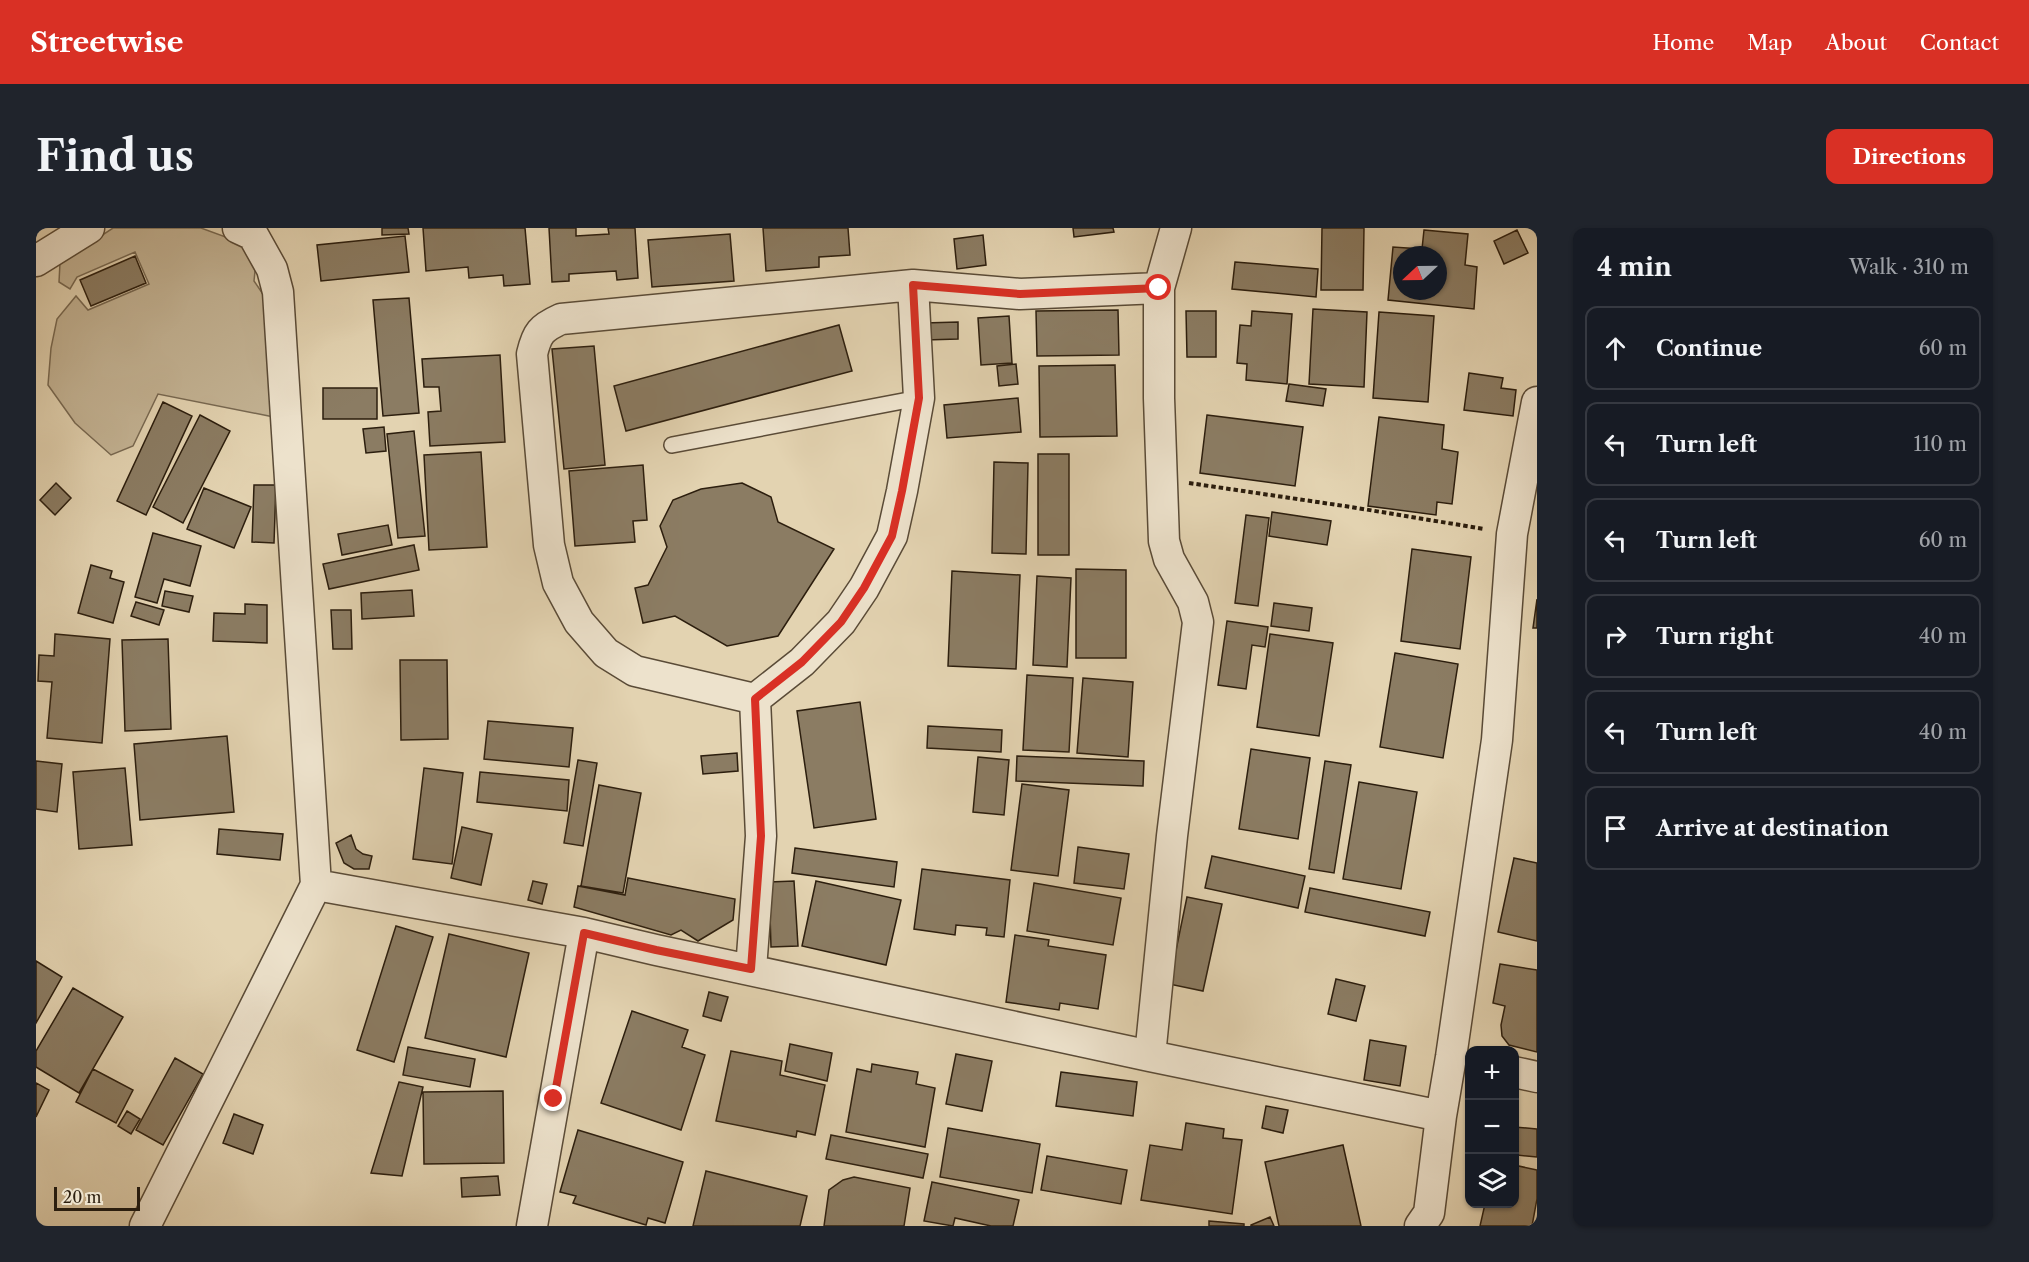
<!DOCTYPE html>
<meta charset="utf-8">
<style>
:root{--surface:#171b24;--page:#20242c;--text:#f1f3f6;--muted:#9ea1a6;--line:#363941;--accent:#d93025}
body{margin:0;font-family:"Libre Caslon Text",serif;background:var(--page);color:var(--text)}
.controls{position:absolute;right:18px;bottom:18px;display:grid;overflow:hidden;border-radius:12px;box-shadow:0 2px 4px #0004}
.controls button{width:54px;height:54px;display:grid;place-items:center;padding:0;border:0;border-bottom:2px solid var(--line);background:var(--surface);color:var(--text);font:30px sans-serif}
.compass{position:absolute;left:1357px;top:18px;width:54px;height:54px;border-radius:50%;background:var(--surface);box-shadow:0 2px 4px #0004;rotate:248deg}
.scale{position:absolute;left:18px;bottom:15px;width:86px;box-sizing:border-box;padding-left:6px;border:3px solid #2c1e0e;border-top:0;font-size:16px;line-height:21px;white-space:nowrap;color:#2c1e0e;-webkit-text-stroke:4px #ede2cc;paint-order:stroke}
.stop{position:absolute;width:18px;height:18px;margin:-14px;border:4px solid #d93025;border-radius:50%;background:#fff}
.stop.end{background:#d93025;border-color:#fff;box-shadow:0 2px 6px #0008}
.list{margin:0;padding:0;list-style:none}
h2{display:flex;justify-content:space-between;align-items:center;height:78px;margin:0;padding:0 24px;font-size:26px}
h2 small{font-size:20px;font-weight:400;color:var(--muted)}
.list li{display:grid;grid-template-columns:39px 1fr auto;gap:18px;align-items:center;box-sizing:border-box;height:84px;margin:0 12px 12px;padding:0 12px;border:2px solid var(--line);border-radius:12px}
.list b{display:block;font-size:22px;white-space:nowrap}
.list em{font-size:20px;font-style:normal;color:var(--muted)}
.icon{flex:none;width:33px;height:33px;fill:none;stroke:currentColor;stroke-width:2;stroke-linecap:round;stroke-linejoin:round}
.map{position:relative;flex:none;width:1501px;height:998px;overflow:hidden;border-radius:12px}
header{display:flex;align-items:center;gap:36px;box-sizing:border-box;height:84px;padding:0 30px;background:var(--accent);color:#fff}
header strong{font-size:28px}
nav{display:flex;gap:33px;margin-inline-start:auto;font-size:21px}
.intro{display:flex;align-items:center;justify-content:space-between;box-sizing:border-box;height:144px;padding:0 36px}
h1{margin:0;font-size:42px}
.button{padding:15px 27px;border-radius:12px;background:var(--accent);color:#fff;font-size:21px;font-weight:700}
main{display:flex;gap:36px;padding:0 36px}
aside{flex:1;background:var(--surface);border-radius:12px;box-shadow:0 2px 4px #0004}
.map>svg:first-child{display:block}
</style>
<header>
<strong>Streetwise</strong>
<nav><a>Home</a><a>Map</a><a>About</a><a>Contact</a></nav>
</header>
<div class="intro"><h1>Find us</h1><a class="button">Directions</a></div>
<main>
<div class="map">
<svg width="1501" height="998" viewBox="0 0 1501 998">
<rect width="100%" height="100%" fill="#e3d3b1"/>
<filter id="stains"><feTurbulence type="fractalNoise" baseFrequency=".00333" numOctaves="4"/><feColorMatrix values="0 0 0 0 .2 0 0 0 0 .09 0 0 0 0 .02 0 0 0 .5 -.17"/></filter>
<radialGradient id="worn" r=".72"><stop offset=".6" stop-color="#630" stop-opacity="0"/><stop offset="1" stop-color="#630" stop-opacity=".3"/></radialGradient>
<!-- green -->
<path fill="#c4b495" stroke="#786952" stroke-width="1.5" d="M77,0H165L209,16L220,33L218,53L235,78L238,189L122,166L97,218L75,227L39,195L12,157L15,120L21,91L40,68L52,82L113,56L99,24L41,49L34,61L23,54L24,35Z"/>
<!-- building -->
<path fill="#8b7c63" stroke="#2c1e0e" stroke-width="1.5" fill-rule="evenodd" d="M346,0H372L373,6L346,7Z
M387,0H489L494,56L468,58L467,47L433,50L432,39L390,43Z
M513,0H540V8L573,6L572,0H599L602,50L581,52L580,43L533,46V53L516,54Z
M727,0H812L814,27L783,29V39L730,43Z
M1037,0H1077L1078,4L1038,9Z
M1286,0H1328L1327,62H1285Z
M1388,2L1432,6L1429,37L1441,39L1438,81L1352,72L1357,19L1386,21ZM1366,27H1402V63H1366Z
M1481,2L1492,25L1468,36L1458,13Z
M694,6L698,53L616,59L612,12Z
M947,7L950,37L921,41L918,11Z
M369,8L373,44L285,53L281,17Z
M99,28L110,55L55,78L44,52Z
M1199,34L1282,41L1280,69L1196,61Z
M373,70L383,185L347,188L337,72Z
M1277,81L1331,84L1328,159L1273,156Z
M1082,82L1083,127L1001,128L1000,83Z
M1150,83H1180V129H1151Z
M1216,83L1256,86L1251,156L1210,152L1211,136L1201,135L1204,97L1215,98Z
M1343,84L1398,88L1392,174L1337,170Z
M973,88L976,135L945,137L942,90Z
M922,94V111L889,112L888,95Z
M803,97L816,143L590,203L578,158Z
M558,118L569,237L528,241L516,121Z
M464,127L469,214L394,218L392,184L405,183L403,159H388L386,131Z
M980,136L982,156L963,158L961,138Z
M1079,137L1081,208L1004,209L1003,138Z
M1433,145L1467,150L1465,160L1480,162L1477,188L1428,182Z
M1253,156L1290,161L1287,178L1250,173Z
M287,160H341V191H287Z
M982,170L985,204L911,210L908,177Z
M127,174L156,188L110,287L81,273Z
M164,187L194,203L147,295L117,279Z
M1171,187L1267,199L1259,258L1164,245Z
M1343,189L1408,197L1406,221L1422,224L1416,276L1401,274L1400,287L1332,278Z
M348,199L350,223L330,225L327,201Z
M378,203L389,308L362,310L351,206Z
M445,224L451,319L393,322L388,227Z
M1002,226H1033V327H1002Z
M958,234L992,235L990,326L956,325Z
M607,237L611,292L597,293L599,314L539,318L533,243Z
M20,255L35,270L19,287L4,272Z
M706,255L735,269L742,294L798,321L742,408L691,418L639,388L607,395L599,360L612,357L631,319L624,298L637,272L665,261Z
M218,257H240L238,315L216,314Z
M168,260L215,279L198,320L151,301Z
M1236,284L1295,293L1291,317L1233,308Z
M1210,287L1233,290L1222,378L1199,375Z
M352,297L356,317L306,327L302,306Z
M117,305L165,318L154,358L128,351L121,375L99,369Z
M378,317L383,342L293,361L287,336Z
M1376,321L1435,329L1424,421L1365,413Z
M55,337L76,343L74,350L88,354L77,395L42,385Z
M1040,341L1090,342V430H1040Z
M916,343L984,347L980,441L912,438Z
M1001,348L1035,350L1031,439L997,437Z
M376,362L378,388L326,391L325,365Z
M129,363L157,368L153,384L126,378Z
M1501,371V400H1497Z
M100,374L128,382L123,397L95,388Z
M1238,375L1276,380L1273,403L1235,398Z
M209,376L231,377V415L177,413L178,385L209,386Z
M295,382H315L316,421H297Z
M1191,393L1232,399L1229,419L1216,417L1210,461L1182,457Z
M19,406L74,411L66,515L11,510L16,454L2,453L3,427L18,428Z
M1234,406L1297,415L1283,508L1221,499Z
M132,411L135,501L89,503L86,412Z
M1359,425L1422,436L1407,530L1344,519Z
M364,432H411L412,511L365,512Z
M991,447L1037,450L1033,524L987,522Z
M1047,450L1097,454L1092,529L1041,525Z
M824,474L840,591L778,600L761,483Z
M452,493L537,500L533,539L448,531Z
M892,498L966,502L965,524L891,520Z
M191,508L198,584L104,592L98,516Z
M1215,521L1274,530L1262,611L1203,601Z
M701,525L702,543L667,546L665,528Z
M981,528L1108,533L1107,558L980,553Z
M942,529L973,532L968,587L937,584Z
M542,532L561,535L547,618L528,615Z
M0,533L26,536L21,584L0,581Z
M1289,533L1315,537L1298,645L1273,641Z
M89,540L96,617L43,621L37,544Z
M388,540L427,545L416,636L377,631Z
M444,544L533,552L531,583L441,574Z
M1323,554L1381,564L1365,661L1307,651Z
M986,556L1033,562L1022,648L975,642Z
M563,557L605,565L587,665L545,658Z
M426,599L456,606L445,657L415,650Z
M183,601L247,606L244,632L181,626Z
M315,607L320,621L327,626L336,628L333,641H318L308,635L300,615Z
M1042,619L1093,626L1088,661L1038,655Z
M759,620L861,634L858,659L756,645Z
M1176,628L1269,648L1262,680L1169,660Z
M1478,630L1501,635V713L1462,704Z
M886,641L974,652L968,709L950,707L951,700L920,697L919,707L878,701Z
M592,650L699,671L697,692L662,713L645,702L635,707L538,679L542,658L589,667Z
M497,653L511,656L506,676L492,672Z
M758,653L762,718L735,719L733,654Z
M780,653L865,672L850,737L766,718Z
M998,655L1085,670L1077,717L991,703Z
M1274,660L1394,684L1389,708L1269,684Z
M1151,669L1186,676L1167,763L1133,756Z
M360,698L397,709L358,834L321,822Z
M413,706L493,725L470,829L389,810Z
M979,707L1013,712L1012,718L1070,727L1062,781L1024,775L1023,782L970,774Z
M0,733L26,749L0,795Z
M1464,736L1501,742V824L1473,817L1466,808L1465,797L1469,778L1457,775Z
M1300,751L1329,758L1320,793L1292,786Z
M37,760L87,789L43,865L0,839V823Z
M673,764L692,769L685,793L667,788Z
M596,783L652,802L646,819L669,827L645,902L565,875Z
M1334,812L1370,818L1364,858L1328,852Z
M754,816L796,825L791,853L749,843Z
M372,819L439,831L434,859L367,847Z
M695,823L746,833L744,847L789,857L779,907L761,903L760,909L680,893Z
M920,826L956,833L946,883L910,876Z
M139,830L167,846L127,917L100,902Z
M836,836L882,844L880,856L899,860L889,919L810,904L821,841L835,844Z
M57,841L97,862L80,895L40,874Z
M1025,844L1101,854L1097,888L1020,878Z
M363,854L387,859L366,948L335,945Z
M0,855L13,862L0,889Z
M467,863L468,935L388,936L387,864Z
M1230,878L1252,882L1247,905L1226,900Z
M91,883L104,891L95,906L82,898Z
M198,886L227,897L217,926L187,915Z
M1150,895L1188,901L1187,910L1206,912L1196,986L1105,972L1114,917L1146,922Z
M1478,899L1501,901V929L1481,927V932H1478Z
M912,900L1004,916L996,965L904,949Z
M542,902L647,934L629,995L612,990L610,997L537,975L540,968L524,964Z
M795,907L892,926L887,950L790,931Z
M1307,917L1325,998H1243L1229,934Z
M1011,928L1091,942L1085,976L1005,962Z
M1478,937L1501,942V971L1496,998H1444L1449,976H1478Z
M670,943L771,968L764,998H657Z
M462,948L464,967L426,969L425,950Z
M818,949L874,960L868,998H788L793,962L807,952Z
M896,954L983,972L977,998H955L919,990L917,998L888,993Z
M1234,989L1238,998H1215V997Z
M1173,993L1208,996V998H1173Z"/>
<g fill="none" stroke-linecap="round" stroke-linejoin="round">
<defs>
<path id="service" d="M636,217L883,170"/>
<path id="minor" d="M0,33L53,0
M877,57L883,170L866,263L856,308L828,360L805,394L766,434L719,471L599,443L570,425L543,394L522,355L513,317L496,126C501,105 505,100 525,91L877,57L984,66L1123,60L1140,0
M280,657L548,705L620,722L1114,828L1405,888
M715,741L725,608L719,471
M1114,828L1136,608L1162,394L1157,374L1133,331L1128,313L1123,170V60
M1478,844L1501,849
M109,998L280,657L242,64L236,41L217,7L202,0
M496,998L548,705
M1384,998L1393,985L1405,888L1415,829L1461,512L1476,306L1501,174"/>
</defs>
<!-- service casing -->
<use href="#service" stroke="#5a4b37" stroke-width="18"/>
<!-- minor casing -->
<use href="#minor" stroke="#5a4b37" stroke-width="33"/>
<!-- path -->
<path stroke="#2c1e0e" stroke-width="4" stroke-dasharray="4.5 3" stroke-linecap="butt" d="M1153,255L1315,279L1448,301"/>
<!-- service -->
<use href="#service" stroke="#ede2cc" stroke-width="15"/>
<!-- minor -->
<use href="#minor" stroke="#ede2cc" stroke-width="30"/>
</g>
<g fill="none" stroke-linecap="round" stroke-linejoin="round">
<!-- route -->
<path stroke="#d93025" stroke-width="8" d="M518,871L548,705L620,722L715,741L725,608L719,471L766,434L805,394L828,360L856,308L866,263L883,170L877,57L984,66L1123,60"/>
</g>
<rect width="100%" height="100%" filter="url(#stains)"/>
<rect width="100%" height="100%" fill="url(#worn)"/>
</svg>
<div class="controls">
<button>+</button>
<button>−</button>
<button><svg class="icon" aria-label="layers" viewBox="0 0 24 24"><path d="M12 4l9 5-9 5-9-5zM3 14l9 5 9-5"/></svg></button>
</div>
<svg class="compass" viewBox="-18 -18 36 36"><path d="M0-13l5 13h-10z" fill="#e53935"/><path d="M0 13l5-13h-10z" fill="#9ea1a6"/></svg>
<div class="scale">20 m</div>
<div class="stop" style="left:1123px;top:60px"></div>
<div class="stop end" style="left:518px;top:871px"></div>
</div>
<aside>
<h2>4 min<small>Walk · 310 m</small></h2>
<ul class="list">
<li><svg class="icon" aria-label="ahead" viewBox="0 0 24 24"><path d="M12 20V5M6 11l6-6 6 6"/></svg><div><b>Continue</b></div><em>60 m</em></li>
<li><svg class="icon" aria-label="left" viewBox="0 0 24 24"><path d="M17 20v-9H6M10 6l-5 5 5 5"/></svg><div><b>Turn left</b></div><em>110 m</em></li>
<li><svg class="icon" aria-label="left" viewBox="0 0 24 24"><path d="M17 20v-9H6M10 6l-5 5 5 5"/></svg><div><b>Turn left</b></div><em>60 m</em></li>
<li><svg class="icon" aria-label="right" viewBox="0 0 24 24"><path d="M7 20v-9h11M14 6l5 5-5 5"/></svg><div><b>Turn right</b></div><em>40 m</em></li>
<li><svg class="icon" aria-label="left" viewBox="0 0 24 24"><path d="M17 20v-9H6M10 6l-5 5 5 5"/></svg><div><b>Turn left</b></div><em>40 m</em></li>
<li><svg class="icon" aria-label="arrive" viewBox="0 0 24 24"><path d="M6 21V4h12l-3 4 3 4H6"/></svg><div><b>Arrive at destination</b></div></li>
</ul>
</aside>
</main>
